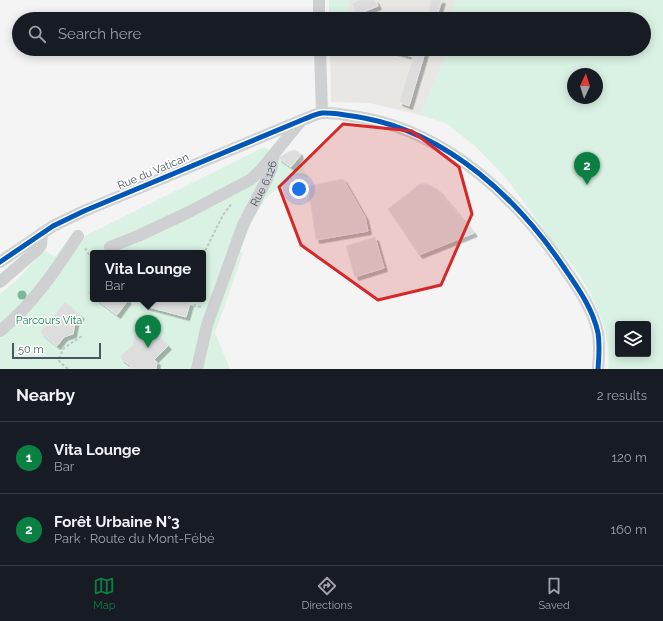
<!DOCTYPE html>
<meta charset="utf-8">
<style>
:root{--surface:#171b24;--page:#20242c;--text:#f1f3f6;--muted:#9ea1a6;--line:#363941;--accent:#0b8043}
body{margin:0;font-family:Raleway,sans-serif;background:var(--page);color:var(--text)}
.controls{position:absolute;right:12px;bottom:12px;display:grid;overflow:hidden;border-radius:4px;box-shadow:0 2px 10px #0003}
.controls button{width:36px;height:36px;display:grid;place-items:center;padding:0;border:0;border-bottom:1px solid var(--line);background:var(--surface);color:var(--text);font:20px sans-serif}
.compass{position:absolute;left:567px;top:68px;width:36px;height:36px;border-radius:50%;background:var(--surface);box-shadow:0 2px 10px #0003;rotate:4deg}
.scale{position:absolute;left:12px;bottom:10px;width:89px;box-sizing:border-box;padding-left:4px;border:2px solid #4a5661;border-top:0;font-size:11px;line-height:14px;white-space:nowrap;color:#4a5661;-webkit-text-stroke:3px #fff;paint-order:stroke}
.you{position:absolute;left:299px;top:189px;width:14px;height:14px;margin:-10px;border:3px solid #fff;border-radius:50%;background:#1a73e8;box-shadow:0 0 0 6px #1a73e833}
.badge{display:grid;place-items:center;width:26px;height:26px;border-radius:50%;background:var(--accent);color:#fff;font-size:13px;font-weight:700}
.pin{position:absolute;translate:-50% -33px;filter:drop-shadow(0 1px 2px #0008)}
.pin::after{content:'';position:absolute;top:21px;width:14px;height:12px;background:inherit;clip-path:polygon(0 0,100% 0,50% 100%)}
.popup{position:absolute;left:90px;top:250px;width:116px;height:52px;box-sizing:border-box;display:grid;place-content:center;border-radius:4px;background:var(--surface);filter:drop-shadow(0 1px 3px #0005);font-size:13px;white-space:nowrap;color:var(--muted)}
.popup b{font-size:15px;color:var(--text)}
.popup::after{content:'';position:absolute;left:50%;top:100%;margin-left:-8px;border:8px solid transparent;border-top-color:var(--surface)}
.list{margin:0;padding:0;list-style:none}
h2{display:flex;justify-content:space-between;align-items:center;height:52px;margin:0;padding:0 16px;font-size:17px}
h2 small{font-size:13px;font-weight:400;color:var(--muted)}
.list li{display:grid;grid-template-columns:26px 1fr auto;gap:12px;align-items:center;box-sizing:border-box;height:72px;padding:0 16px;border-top:1px solid var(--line)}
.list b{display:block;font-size:15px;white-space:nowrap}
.list p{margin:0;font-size:13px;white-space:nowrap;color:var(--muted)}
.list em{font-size:13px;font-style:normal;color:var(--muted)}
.icon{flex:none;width:22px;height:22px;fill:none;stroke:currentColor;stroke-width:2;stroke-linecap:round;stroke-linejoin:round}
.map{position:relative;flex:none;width:663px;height:369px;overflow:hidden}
.search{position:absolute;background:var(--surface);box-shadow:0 2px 10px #0003;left:12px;right:12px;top:12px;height:44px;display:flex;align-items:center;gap:10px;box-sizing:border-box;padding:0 14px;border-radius:22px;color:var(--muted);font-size:15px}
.sheet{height:196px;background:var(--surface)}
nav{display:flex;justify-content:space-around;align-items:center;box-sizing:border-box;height:56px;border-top:1px solid var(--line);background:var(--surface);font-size:11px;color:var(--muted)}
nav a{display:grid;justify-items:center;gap:2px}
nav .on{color:var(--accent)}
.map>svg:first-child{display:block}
</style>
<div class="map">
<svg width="663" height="369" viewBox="0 0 663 369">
<defs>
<filter id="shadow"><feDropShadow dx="3.5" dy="3.5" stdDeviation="0" flood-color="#0004"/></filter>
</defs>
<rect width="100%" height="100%" fill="#f4f4f4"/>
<!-- commercial -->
<path fill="#e8e7e3" d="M347,0H455L453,19H341L349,8Z
M330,49H449L420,115L369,103L331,102Z"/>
<!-- green -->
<path fill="#d9f2e3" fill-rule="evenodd" d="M329,0H347L349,8L341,19H329Z
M455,0H663V369H608C613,329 587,279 560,251L506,178L476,147L446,123L420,115L449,49H644V19H453ZM573,74H597V98H573ZM618,324H648V354H618Z
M264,147L290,167L299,160L309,178L293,174L266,198L252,221L240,251L243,253L215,333L230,369H0V294L16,281L44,250L55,257L75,230L83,237ZM93,253H203V299H93Z"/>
<!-- building -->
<path fill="#ddddde" stroke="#e5e6e7" filter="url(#shadow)" d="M359,0H375L378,6L356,15L352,3Z
M431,0H442L436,19H426Z
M385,49H426L409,106L399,102L413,57Z
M294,150L299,152L300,156L291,167L278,158L288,152Z
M343,179L365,217L368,231L316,240L308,186Z
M420,184H427L437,189L474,233L419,255L388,209Z
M375,237L384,268L355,277L346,246Z
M93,286V297L88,293Z
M96,299H126L128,300L117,315Z
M147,299H173L190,303L186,317L145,306Z
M65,302L81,316L75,323L73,334L64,337L57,346L40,332Z
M149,327L168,346L154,360L157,362L156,369H129L131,366L121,359L120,356L133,345V338L136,335H140Z"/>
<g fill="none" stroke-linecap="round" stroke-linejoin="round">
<!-- path -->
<path stroke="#bcc7c4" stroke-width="2" stroke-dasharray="3 2" stroke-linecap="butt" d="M85,248L91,258L93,257
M203,255L223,215L232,203
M194,299L195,306L202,307
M68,369L58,360L64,348L82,336"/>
<!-- minor -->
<g stroke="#ced0d2" stroke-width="12">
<path d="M319,0V19"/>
<path d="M320,49L322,113"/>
<path d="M110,247L138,236L187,213L250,180L260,171L300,122"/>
<path d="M0,262L53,226L84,211L302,120C308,118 315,114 322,113C335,112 351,116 364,118C449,134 518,199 565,269C578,288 593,309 598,333C600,345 599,357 598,369"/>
<path d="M0,282L37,250L41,245L42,233"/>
<path d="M0,331C33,304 55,271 78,236"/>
<path id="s1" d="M197,369L207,325L243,225L267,179L272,166L273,157"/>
</g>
<defs>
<path id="cycleway" d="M0,262L53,226L84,211L302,120C308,118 315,114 322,113C335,112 351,116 364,118C449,134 518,199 565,269C578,288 593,309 598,333C600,345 599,357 598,369"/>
</defs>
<!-- cycleway casing -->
<use href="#cycleway" stroke="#fff" stroke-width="8"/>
<!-- cycleway -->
<use href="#cycleway" stroke="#0057b8" stroke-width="5"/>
</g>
<!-- trees -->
<circle fill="#7ab899" cx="22" cy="295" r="4.5"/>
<!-- marked area -->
<path fill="#d62828" fill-opacity="0.2" stroke="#d62828" stroke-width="3" stroke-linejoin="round" d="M343,124L412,131L459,167L472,214L441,285L378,300L301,245L279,187Z"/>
<g text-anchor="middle" stroke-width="3" stroke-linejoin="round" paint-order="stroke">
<!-- street labels -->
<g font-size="11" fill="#4a5661" stroke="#fff">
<text transform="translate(153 171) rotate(-23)" y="4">Rue du Vatican</text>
<text dy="4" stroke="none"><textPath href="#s1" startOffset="198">Rue 6.126</textPath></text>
</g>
<!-- park labels -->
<g font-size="11" fill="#17864f" stroke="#fff">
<text x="49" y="324">Parcours Vita</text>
</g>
</g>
</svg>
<div class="controls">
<button><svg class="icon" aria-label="layers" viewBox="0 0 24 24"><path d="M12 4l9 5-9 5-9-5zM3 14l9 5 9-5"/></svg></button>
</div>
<svg class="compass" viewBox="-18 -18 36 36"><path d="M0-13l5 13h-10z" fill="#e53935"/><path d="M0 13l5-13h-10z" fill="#9ea1a6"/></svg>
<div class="scale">50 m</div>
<div class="you"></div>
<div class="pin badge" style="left:148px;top:348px">1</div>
<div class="popup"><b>Vita Lounge</b>Bar</div>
<div class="pin badge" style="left:587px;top:185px">2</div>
<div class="search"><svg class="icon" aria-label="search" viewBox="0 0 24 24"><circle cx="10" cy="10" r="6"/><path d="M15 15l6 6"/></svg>Search here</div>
</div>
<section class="sheet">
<h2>Nearby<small>2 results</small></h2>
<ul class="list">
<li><span class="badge">1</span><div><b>Vita Lounge</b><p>Bar</p></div><em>120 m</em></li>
<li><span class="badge">2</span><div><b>Forêt Urbaine N°3</b><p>Park · Route du Mont-Fébé</p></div><em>160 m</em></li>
</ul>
</section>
<nav>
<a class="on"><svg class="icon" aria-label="map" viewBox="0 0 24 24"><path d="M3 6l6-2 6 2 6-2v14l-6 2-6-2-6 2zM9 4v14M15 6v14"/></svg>Map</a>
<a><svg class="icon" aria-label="directions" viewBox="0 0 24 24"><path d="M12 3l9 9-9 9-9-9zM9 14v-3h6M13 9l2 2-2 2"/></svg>Directions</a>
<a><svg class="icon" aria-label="saved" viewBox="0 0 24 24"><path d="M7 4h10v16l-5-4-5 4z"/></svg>Saved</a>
</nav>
